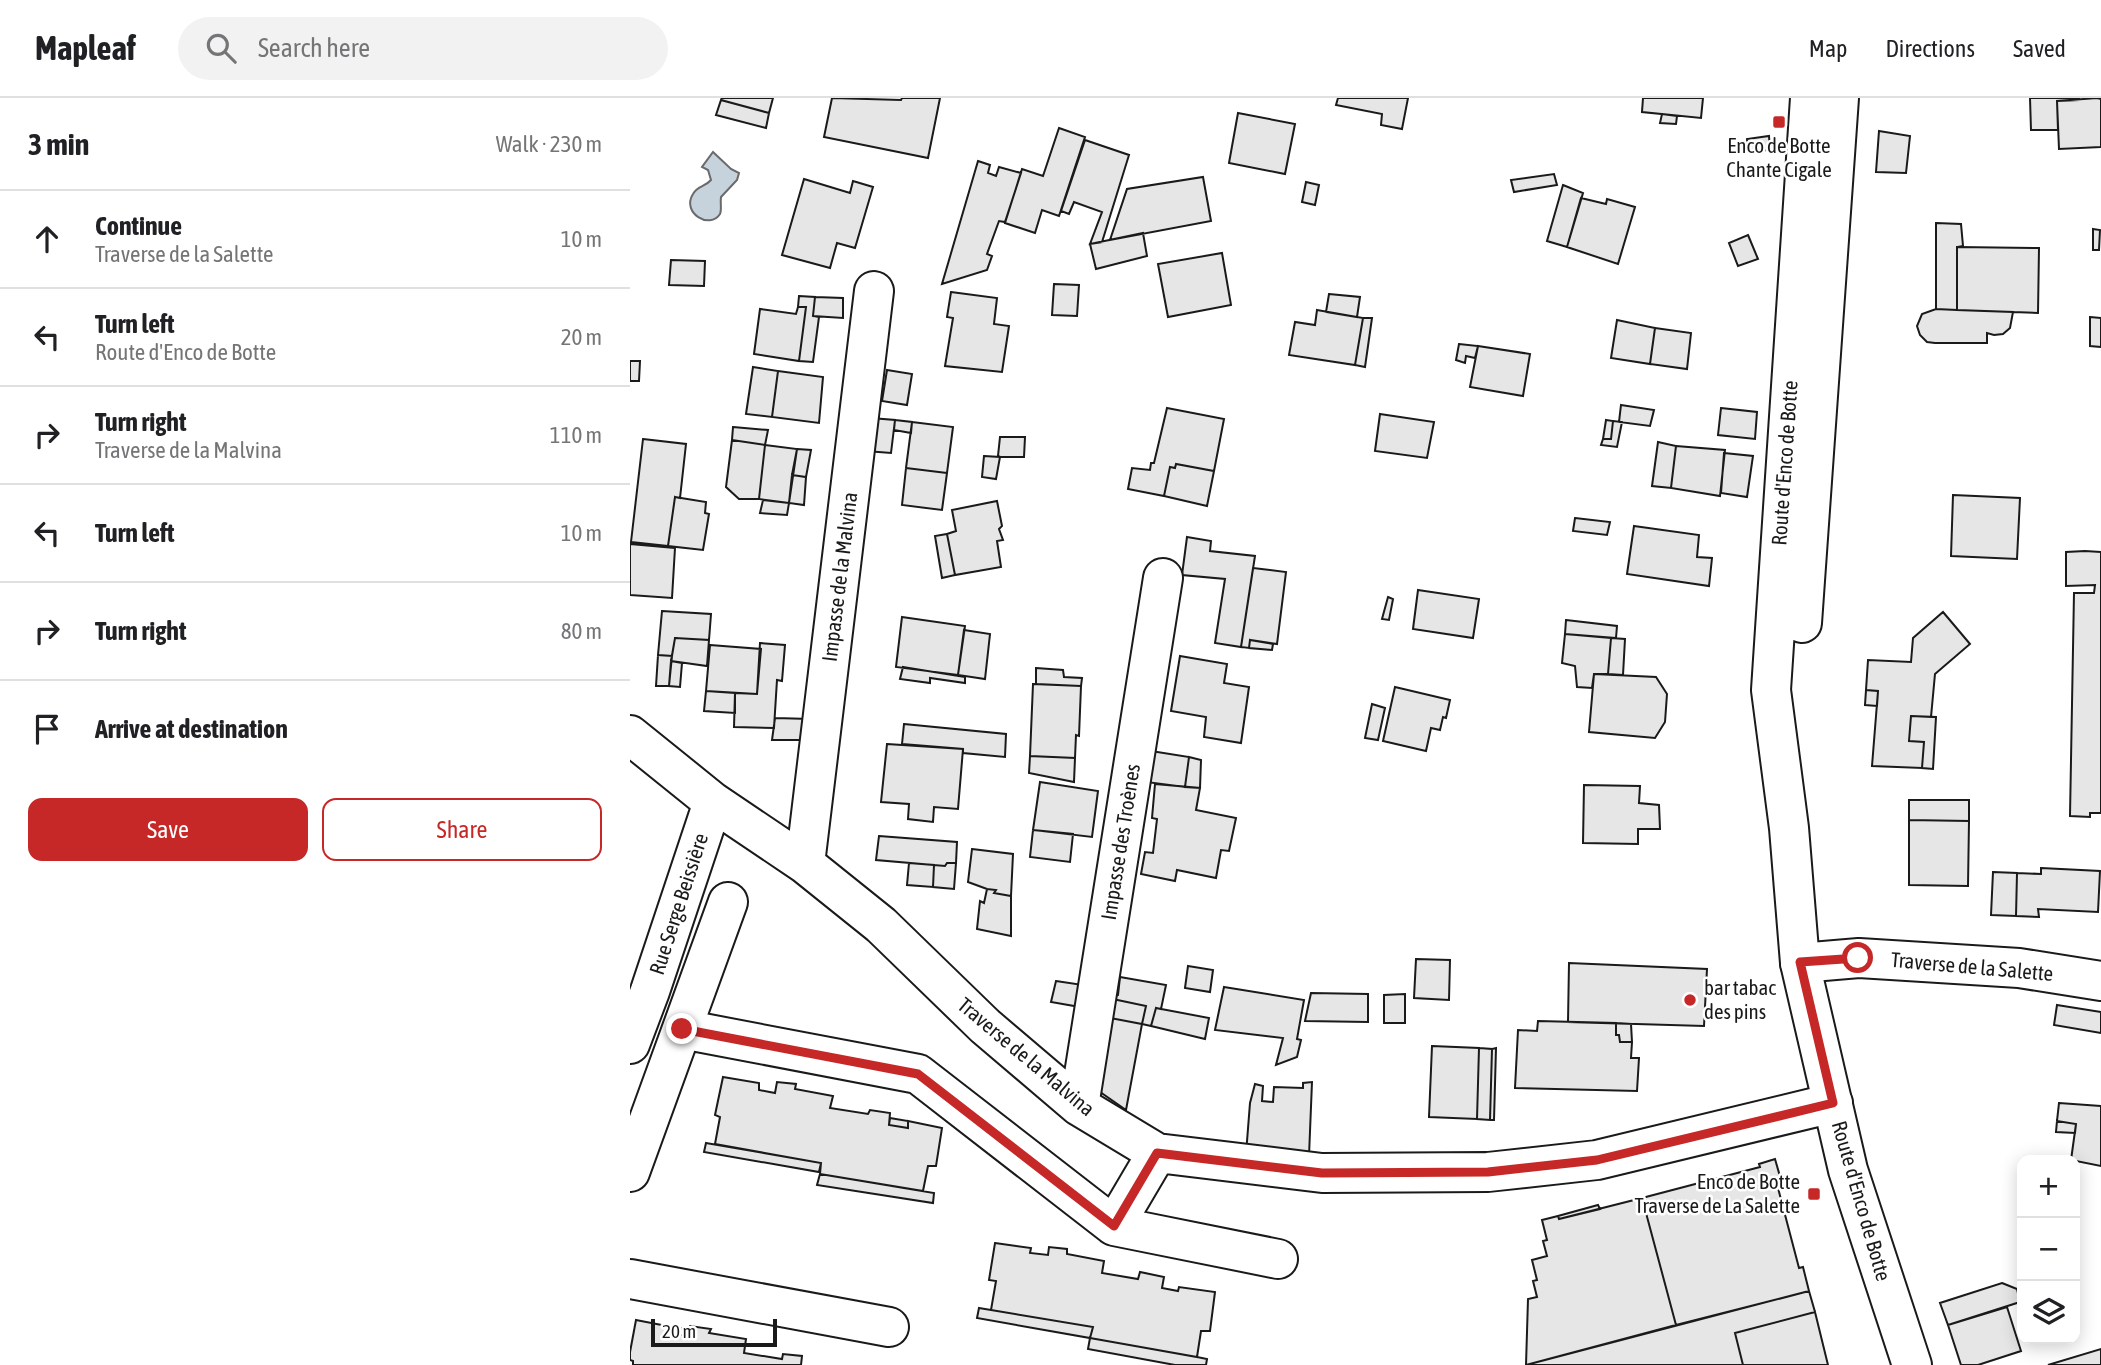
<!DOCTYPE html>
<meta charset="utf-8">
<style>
:root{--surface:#fff;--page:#f2f2f2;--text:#202124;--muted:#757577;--line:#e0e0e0;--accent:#c62828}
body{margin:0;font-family:"Asap Condensed",sans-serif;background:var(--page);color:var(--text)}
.controls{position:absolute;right:21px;bottom:21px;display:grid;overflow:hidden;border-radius:14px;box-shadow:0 4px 18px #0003}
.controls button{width:63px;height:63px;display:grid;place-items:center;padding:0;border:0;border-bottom:2px solid var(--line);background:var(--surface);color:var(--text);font:35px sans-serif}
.scale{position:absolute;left:21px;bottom:18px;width:126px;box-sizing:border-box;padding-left:7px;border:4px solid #1a1a1a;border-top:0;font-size:19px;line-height:24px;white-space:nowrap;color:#1a1a1a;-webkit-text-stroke:5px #fff;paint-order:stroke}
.stop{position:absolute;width:21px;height:21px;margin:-16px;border:5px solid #c62828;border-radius:50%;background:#fff}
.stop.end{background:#c62828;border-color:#fff;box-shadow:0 2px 7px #0008}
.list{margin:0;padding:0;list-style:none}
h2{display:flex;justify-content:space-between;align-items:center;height:91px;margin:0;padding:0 28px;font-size:30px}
h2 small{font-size:23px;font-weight:400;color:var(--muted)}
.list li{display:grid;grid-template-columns:46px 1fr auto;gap:21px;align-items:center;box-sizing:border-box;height:98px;padding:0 28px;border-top:2px solid var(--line)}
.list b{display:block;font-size:26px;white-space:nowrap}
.list p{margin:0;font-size:23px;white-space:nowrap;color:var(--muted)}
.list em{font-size:23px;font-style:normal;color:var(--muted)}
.actions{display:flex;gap:14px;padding:21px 28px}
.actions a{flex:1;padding:16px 0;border:2px solid var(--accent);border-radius:14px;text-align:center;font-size:24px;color:var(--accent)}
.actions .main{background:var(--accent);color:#fff}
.icon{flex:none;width:38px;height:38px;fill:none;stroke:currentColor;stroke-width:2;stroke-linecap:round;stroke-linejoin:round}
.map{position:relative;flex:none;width:1471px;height:1267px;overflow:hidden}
header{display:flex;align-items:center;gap:42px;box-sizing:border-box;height:98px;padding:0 35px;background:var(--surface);border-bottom:2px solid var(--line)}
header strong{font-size:33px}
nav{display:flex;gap:38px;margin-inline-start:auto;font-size:24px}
.search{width:490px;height:63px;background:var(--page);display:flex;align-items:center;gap:18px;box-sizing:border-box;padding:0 24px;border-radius:38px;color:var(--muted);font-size:26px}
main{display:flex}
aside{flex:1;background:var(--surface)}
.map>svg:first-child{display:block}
</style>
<header>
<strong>Mapleaf</strong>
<div class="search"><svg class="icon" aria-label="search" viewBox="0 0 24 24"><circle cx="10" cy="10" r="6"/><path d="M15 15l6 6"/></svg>Search here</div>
<nav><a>Map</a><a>Directions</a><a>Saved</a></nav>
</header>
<main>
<aside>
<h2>3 min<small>Walk · 230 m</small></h2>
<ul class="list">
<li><svg class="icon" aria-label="ahead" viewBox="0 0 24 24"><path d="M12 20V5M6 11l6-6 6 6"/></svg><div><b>Continue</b><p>Traverse de la Salette</p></div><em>10 m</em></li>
<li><svg class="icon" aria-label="left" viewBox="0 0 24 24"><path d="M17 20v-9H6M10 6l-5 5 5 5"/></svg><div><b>Turn left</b><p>Route d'Enco de Botte</p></div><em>20 m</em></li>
<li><svg class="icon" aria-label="right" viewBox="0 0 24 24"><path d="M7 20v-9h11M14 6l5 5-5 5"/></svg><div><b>Turn right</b><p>Traverse de la Malvina</p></div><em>110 m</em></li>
<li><svg class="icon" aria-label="left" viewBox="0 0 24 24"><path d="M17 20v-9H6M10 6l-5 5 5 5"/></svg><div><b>Turn left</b></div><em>10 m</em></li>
<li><svg class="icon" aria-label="right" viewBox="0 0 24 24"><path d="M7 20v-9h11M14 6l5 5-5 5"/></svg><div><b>Turn right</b></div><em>80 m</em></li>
<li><svg class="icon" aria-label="arrive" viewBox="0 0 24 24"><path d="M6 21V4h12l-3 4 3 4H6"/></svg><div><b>Arrive at destination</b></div></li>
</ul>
<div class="actions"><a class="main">Save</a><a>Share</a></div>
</aside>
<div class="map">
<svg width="1471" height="1267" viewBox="0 0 1471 1267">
<rect width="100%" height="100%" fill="#fff"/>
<!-- water -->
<path fill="#c6d2dc" stroke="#6a6a6a" stroke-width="2" d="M83,54L101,71L109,75L107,82L91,99C90,105 92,111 90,116C80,132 51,115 63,96C67,88 75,89 81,82L78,72L72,69Z"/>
<!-- building -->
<path fill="#e6e6e6" stroke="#1a1a1a" stroke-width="2" d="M92,0H143L139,15L91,2Z
M202,0L271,2L272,0H310L298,60L194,39Z
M708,0H778L772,31L751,27L752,16L706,7Z
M1013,0H1073L1071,20L1012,14Z
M1400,0H1449V2L1427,3L1428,32H1401Z
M1467,0L1471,1V49L1429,51L1427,3Z
M91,2L139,15L136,30L86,17Z
M608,15L665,26L655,76L599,65Z
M1032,16L1047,18L1046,26L1030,25Z
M429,30L455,39L429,118L412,112L405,135L375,125L392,71L413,78Z
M1249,33L1280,38L1276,75L1246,74Z
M1139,38L1140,52L1118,53L1117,41Z
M455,42L499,57L472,144L460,146L472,114L444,104L439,116L431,113Z
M348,63L360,67L358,75L366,78L369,69L391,75L375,124L369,123L357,156L362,158L357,172L312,186Z
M924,76L927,87L884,94L881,82Z
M573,79L581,123L480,142L497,91Z
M174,81L220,95L223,83L243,89L225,150L207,145L200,170L152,157Z
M676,84L689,87L685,107L672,104Z
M933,87L953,95L937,149L917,143Z
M951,100L976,106L977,101L1005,109L988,166L937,149Z
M1306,125L1331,126L1333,148L1327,149V212L1306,211Z
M1463,131L1470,132L1469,152H1463Z
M513,135L517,158L466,171L460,146Z
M1118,137L1128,161L1108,168L1099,145Z
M1327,149L1409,150L1408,215L1327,212Z
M592,155L601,207L538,219L528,166Z
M41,162L75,163L74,188L39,187Z
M424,186L449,187L447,218L422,217Z
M321,194L367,200L364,226L379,228L372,274L315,268L323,220L317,219Z
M699,196L730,199L727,219L696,214Z
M169,198L185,199L183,218L189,219L183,264L169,263L176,209H168Z
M185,199L213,200V220L183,218Z
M168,209H176L169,263L124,256L130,211L166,216Z
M1306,211L1327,212L1383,214L1380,230L1373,236L1364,237L1357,235V245H1305L1297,244L1290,237L1287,228L1292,216Z
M687,212L733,220L725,267L659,257L665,224L685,227Z
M1460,219L1471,220V249L1460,248Z
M733,220H742L735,269L725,267Z
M987,222L1025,230L1020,266L981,260Z
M1025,230L1061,235L1057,271L1020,266Z
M829,246L848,248L845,260L836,258L835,265L826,262Z
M848,248L900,256L893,298L840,289Z
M0,263H10L9,283H0Z
M123,269L148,273L142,319L116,316Z
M257,272L282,276L277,307L252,303Z
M148,273L193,279L189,325L142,319Z
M991,307L1024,312L1020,328L989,324Z
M537,310L594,321L584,373L546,366L545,370L540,369L534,398L498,391L502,370L520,372L521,365H524Z
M1091,310L1127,314L1125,341L1088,337Z
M750,316L804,324L797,360L745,353Z
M241,320L265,322L261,355L236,353Z
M265,322L282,324L281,335L264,332Z
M976,322L983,323L981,341H973Z
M983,323L992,324L987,349L971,347L973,341H981Z
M282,324L323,329L317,375L276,370Z
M103,329L138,332L135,347L102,342Z
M370,339H395L394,359H370L368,358Z
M13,341L56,346L50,400L45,399L38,448L1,444Z
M102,342L135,347L129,401H109L96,389Z
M1028,344L1046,348L1041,390L1022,388Z
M135,347L167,351L159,405L129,401Z
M1046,348L1095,352L1090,398L1041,390Z
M167,351L181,352L176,379L162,377Z
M1094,355L1123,358L1117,399L1091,395Z
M354,358L370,359L366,381L352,379Z
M546,366L584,373L577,408L534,398L540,369L545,370Z
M276,370L317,375L312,412L272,407Z
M162,377L176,379L174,407L159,405Z
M1323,397L1390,400L1387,461L1321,458Z
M45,399L76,404L75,415L79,416L73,452L38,448Z
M133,402L159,405L157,417L130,415Z
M367,403L372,428L369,431L373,442L367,443L371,469L325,477L317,436L326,433L322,412Z
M945,420L980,424L977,437L943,433Z
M1004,428L1069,437L1067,459L1082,460L1079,488L997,476Z
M317,436L325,477L312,480L305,438Z
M557,439L581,443L580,453L625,458L611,549L585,545L595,481L552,477Z
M0,446L45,450L42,500L0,497Z
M1455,453L1471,454V715H1460V719L1440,718L1444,495H1464L1465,487L1436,488V454Z
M623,470L656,474L647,546L620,542L619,550L611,549Z
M788,492L849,501L843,540L783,531Z
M758,499L763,501L759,522L752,521Z
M32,513L81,516L79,542L45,540L42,558L28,557Z
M1313,514L1340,546L1305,576L1301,619L1281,618L1279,643L1294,644L1292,670L1242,668L1248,593L1236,592L1238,562L1281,564L1283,540Z
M272,519L335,528L328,577L266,569Z
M936,522L987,528L986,540L935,536Z
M334,532L360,536L355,581L328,577Z
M935,536L981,540L978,576H964L962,590L947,589L945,568L932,565Z
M45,540L79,542L77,568L41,563Z
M981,540L995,541L993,577L978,576Z
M620,542L643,546L642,552L619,550Z
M130,545L155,547L152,583L147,582L144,630L104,629L105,595L127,596Z
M80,547L131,551L127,596L76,593Z
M28,557L42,558L39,588H26Z
M550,558L597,566L594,585L619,589L611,645L574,639L576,619L541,613Z
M41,563L52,565L50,589L39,588Z
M273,569L335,579V585L300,580V585L270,581Z
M406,570L433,572L434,579L452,580L451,588L406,586Z
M964,576L1026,579L1037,596L1035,624L1025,640L959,634Z
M403,586L451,588L449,638L446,637L445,660L400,658Z
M765,589L820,602L816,620L813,619L810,632L801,630L796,653L753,643Z
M1236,592L1248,593L1247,608L1235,607Z
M76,593L105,595V615L74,613Z
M742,606L755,610L748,642L735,640Z
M1281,618L1306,619L1303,671L1292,670L1294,644L1279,643Z
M145,620L180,621L177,642H142Z
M274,626L376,636L375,659L333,655V651L272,646Z
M257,646L333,651L328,711L304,709L303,724L278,721L279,706L251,704Z
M521,653L559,659L555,689L516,684Z
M400,658L445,660L444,684L399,675Z
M559,659L571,662L570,690L555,689Z
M410,684L468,693L462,739L403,732Z
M525,686L570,690L566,712L606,720L599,753L591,752L586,780L547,772L545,783L511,776L515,754L523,755L527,721L522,720Z
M954,687L1010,688L1009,705L1029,707L1030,731H1008V746L953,745Z
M1279,702H1339V723L1279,722Z
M1279,722L1339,723L1338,788L1279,787Z
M403,732L443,736L440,764L400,759Z
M249,738L327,744L326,765H317L315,768L246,762Z
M342,751L383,756L381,798L364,795L366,792L357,791L338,784Z
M279,765L304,767L303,789L277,787Z
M317,765H326L324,791L303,789L304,767L315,768Z
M1411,770L1470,773L1468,814L1408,811L1409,819L1386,818L1387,775L1411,776Z
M1363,774L1387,775L1386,818L1361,817Z
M357,791L366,792L364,795L381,798V838L347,831L350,803L354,805Z
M786,861L820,862L819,902L784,900Z
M939,865L1077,871L1074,928L938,924Z
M558,868L583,872L580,894L555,890Z
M490,879L536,887L531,911L526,910L521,928L512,926L516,908L478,900L488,897Z
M426,883L453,887L450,909L421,904Z
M594,889L674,902L667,941L671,942L667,959L646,967L653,940L585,932Z
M681,895L738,896V924L675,923Z
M775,896V925H754V897Z
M478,900L516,908L512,926L475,919Z
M1427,907L1471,914V935L1424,927Z
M526,910L579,920L575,941L521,928Z
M475,919L512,926L496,1012L463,989Z
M908,923L986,925V937H989L990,944H1002L1001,960H1009L1007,993L885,990L888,932L907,933Z
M986,925L1001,926L1002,944H990L989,937H986Z
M802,948L849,950L847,1021L799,1019Z
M849,950L862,951L860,1022L847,1021Z
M866,950L864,1022H860L862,951Z
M93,979L129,985V992L145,995L147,984L166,986L165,991L203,998L200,1010L238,1016L240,1012L260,1015L259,1027L278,1030V1023L312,1030L306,1068H298L293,1093L190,1076L191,1065L85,1046L90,1019L85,1017Z
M682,984L679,1058L616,1056L620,1005L625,986L633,988L632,1003L643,1004L644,989L673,990V985Z
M1429,1005L1471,1008V1068L1441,1062L1446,1026L1427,1023Z
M260,1020L278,1023V1030L259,1027Z
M1427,1023L1446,1026L1445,1035L1426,1034Z
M76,1045L191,1065L189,1074L74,1054Z
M1145,1061L1153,1089L1148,1090L1169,1170L1173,1169L1179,1193L1046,1227L1012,1100L1130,1069L1129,1066Z
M190,1076L304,1095L303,1105L187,1087Z
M1012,1100L1046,1227L896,1267L898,1201L907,1199L903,1183L907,1182L902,1162L917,1158L913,1143L917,1142L912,1122L928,1118L929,1121Z
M968,1107L970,1111L929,1121L928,1118Z
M365,1145L401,1150L400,1155L418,1157L419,1149L437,1151V1156L474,1163L472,1175L508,1181L510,1174L534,1179L532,1190L548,1193L549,1189L585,1194L580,1233H571L567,1259L460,1240L463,1229L361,1212L366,1183L359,1182Z
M1372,1185L1387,1191L1390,1204L1318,1227L1310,1205Z
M1179,1193L1185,1214L1105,1235L1113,1267H896Z
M1377,1209L1391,1253L1348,1267H1331L1318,1227Z
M349,1210L463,1229L460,1240L347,1220Z
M1185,1214L1198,1267H1113L1105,1235Z
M6,1222L42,1229L40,1236L58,1238L60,1228L81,1231L79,1235L116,1241L114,1255L152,1261L153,1256L172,1258L171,1267H3V1263L0,1262V1254Z
M42,1229L59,1231L58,1238L40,1236Z
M460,1240L567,1259L577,1261L576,1267H545L458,1251Z
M1471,1251V1267H1418Z"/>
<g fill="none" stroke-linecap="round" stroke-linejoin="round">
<defs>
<path id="minor" d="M0,637L83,704L175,766L251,827L355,928L449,1008L527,1055L692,1075L858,1074L967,1062L1203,1005
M175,766L244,193
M1170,865L1229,860L1389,870L1471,883
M52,931L288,976L484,1128L648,1161
M0,946L20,893L83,704
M449,1008L533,480
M0,1074L98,804
M484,1128L527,1055
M0,1181L259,1229"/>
<path id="major" d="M1180,0L1141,592L1159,730L1170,865L1218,1072L1282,1267
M1172,525L1209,0"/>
</defs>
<!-- minor casing -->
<use href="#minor" stroke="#1a1a1a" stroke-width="42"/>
<!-- major casing -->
<use href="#major" stroke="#1a1a1a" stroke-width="42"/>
<!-- minor -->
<use href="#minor" stroke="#fff" stroke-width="38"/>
<!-- major -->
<use href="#major" stroke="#fff" stroke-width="38"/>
</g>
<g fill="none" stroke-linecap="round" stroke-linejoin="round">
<!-- route -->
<path stroke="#c62828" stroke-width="9" d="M52,931L288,976L484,1128L527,1055L692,1075L858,1074L967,1062L1203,1005L1170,864L1228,860"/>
</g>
<!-- markers -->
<g fill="#c62828" stroke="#fff" stroke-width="2.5">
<rect x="1142" y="17" width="14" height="14" rx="3.5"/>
<circle cx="1060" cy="902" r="7"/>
<rect x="1177" y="1089" width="14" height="14" rx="3.5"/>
</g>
<g text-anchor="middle" stroke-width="5" stroke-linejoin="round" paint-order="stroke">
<!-- poi labels -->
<g font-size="21" fill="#1a1a1a" stroke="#fff">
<text x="1149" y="55">Enco de Botte<tspan x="1149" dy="24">Chante Cigale</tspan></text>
<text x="1074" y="897" text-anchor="start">bar tabac<tspan x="1074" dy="24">des pins</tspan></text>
<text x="1170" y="1091" text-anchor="end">Enco de Botte<tspan x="1170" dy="24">Traverse de La Salette</tspan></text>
</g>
<!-- street labels -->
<g font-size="21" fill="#1a1a1a" stroke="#fff">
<text transform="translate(1155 365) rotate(-86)" y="7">Route d'Enco de Botte</text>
<text transform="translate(210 479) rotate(-83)" y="7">Impasse de la Malvina</text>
<text transform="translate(491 744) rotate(-81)" y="7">Impasse des Troènes</text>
<text transform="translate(49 806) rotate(-72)" y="7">Rue Serge Beissière</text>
<text transform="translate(1342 869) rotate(5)" y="7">Traverse de la Salette</text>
<text transform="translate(396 959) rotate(40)" y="7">Traverse de la Malvina</text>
<text transform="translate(1231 1103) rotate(74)" y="7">Route d'Enco de Botte</text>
</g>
</g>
</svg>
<div class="controls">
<button>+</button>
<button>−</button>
<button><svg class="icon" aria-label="layers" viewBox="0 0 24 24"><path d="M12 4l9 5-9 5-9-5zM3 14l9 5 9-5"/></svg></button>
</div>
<div class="scale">20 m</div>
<div class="stop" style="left:1228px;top:860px"></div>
<div class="stop end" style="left:52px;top:931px"></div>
</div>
</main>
